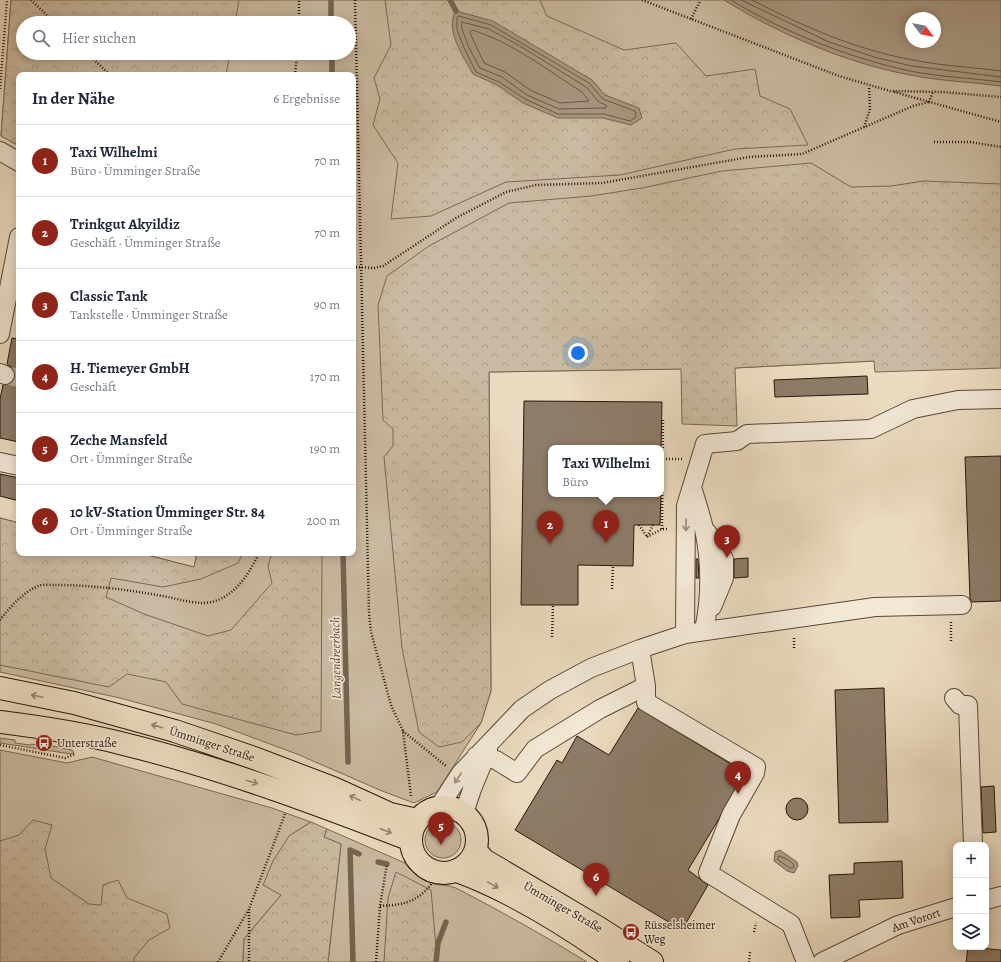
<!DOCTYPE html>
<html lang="de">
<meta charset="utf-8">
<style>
:root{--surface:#fff;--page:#f6f6f7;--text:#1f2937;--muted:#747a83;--line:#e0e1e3;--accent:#8f2418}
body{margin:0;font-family:Alegreya,serif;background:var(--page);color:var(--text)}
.controls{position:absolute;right:12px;bottom:12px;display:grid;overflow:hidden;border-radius:8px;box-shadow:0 2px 10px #0003}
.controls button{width:36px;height:36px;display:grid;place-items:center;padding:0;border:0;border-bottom:1px solid var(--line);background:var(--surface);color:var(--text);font:20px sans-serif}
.compass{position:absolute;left:905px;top:12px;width:36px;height:36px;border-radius:50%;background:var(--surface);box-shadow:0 2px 10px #0003;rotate:122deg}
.you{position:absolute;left:578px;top:353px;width:14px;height:14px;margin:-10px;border:3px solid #fff;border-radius:50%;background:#1a73e8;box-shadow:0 0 0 6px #1a73e833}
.badge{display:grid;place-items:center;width:26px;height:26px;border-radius:50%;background:var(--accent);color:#fff;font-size:13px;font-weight:700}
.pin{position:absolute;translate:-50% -33px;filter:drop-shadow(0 1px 2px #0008)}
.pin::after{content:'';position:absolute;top:21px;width:14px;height:12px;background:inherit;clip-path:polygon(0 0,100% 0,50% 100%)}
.popup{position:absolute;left:548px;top:445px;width:116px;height:52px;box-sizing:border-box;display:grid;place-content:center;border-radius:8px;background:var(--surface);filter:drop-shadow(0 1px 3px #0005);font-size:13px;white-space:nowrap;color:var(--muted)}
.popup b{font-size:15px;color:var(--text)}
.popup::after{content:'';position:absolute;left:50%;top:100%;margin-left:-8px;border:8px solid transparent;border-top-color:var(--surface)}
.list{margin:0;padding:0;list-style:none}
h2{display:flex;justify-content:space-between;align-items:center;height:52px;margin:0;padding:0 16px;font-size:17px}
h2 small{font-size:13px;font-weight:400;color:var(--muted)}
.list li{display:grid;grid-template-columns:26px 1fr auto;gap:12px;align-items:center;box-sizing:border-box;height:72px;padding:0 16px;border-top:1px solid var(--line)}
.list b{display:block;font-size:15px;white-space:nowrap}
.list p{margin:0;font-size:13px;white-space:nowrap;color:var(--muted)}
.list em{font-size:13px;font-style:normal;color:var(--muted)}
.icon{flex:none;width:22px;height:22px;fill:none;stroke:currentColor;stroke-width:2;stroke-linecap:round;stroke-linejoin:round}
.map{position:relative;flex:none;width:1001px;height:962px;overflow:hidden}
.search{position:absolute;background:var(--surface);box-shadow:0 2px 10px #0003;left:16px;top:16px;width:340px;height:44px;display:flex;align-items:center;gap:10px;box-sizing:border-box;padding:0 14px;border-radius:22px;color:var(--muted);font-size:15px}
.panel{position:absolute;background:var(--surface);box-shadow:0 2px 10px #0003;left:16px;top:72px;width:340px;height:484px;border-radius:8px}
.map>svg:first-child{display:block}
</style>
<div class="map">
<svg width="1001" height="962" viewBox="0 0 1001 962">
<defs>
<pattern id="forest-crowns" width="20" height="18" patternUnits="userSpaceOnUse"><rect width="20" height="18" fill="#cabaa1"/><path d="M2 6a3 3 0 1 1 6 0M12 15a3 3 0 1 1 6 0" fill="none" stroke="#ae9f89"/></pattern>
</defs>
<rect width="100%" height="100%" fill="#ebdbc0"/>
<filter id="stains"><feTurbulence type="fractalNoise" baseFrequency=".005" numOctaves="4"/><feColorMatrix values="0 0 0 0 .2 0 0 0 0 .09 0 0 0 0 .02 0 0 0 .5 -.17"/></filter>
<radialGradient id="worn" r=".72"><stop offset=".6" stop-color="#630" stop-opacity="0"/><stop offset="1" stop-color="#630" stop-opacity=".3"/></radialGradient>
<!-- green -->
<path fill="#cabaa1" stroke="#796855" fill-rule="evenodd" d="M11,0H1001V362L874,361L734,368L489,372L491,691L481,723L437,792L414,803L382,791L297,754L216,724L120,698L0,672V518L19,523V553H139L194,567L197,553H353V75H19V146L1,136ZM911,18H935V42H911ZM23,23H349V53H23Z
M0,738L15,740V743L30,745L31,744L47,747L48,745L72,750L74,753L71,754L0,743Z
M0,750L67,763L92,757L272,808L311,822L289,836L281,895L244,939L243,962H0Z
M425 840a18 18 0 1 1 36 0a18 18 0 1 1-36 0Z
M327,829L405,863C413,873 422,881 435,884C444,886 450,885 458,889C502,912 545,936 587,962H328L341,844L324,837Z"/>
<!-- forest -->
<path fill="url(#forest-crowns)" stroke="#796855" d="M11,0H239L235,23H23V53H230L226,75H19V146L1,136Z
M385,0H540L547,16L624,50L676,43L706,76L755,69L760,96L790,109L808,145L735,149L620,175L506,182L431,216L391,219L398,163L373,125L380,99L374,78L391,45Z
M811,163L851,187L891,186L924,181L1001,184V368L875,372L874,361L735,368L737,426L682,424L681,369L489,372L491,691L481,723L462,742L439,747L419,732L402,648L384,457L393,446V429L383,420L378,305L387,276L429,246L509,203L591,196L642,188L722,171Z
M0,518L19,523V553H139L194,567L197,553H243L238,563L201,579L163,587L111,578L106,597L144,614L208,636L231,630L272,583L268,566L272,553H322L321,731L296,735L182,704L166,682L127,674L109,687L0,665Z
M33,820L52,825L45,849L51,878L89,904L101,905L103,885L118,880L127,898L167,914L170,928L149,940L134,958V962H0V841L19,835Z
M311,822L327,829L324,837L341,844L328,962H243L244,939L281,895L263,885L273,861L289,836Z
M396,872L431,890L437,958L435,962H384L388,898Z"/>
<!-- water -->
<path fill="#a99882" stroke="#756452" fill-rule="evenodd" d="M724,0H1001V86C971,82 940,81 910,75C846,63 779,34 724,0ZM911,18H935V42H911Z
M456,11L493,21L592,80L605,95L639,108L642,118L631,125L603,118H558L523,103L497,85L473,74C464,57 444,30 456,11Z
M780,850L797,862L798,866L794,873L787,871L774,861L775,852Z"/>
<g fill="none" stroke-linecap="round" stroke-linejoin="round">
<!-- shore -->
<path stroke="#685746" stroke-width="1" d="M731,0C783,32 850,58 910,71C940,77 971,78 1001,82
M741,0L829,42L874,57L912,66L1001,77
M752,0C802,26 857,50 913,60C942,66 972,67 1001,71
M459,16L491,25L589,83L603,99L635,111L636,117L630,121L604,114H558L525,99L499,82L476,72L465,50L457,30V18Z
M462,22L489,29L520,46L586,87L599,102L606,105V108L559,109L527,95L502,77L480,68L469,48L462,29Z
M472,30C512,42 547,70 582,92L589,101L560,103L530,90L505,72L484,63L470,33Z
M779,856L789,860L794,865L793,868H790L778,860Z"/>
<!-- stream -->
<path stroke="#756452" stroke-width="5.5" d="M331,0V23
M450,0L456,11
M332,53V75
M343,553L348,762
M378,862L387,864
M353,962L350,850L359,854
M436,962L438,943L446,922"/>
</g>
<!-- building -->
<path fill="#8d7c68" stroke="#281609" d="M12,338L19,339V442L0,438V399L3,385L12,383L15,374L13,368L7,364Z
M867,376L868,394L775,397L774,380Z
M524,401L662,402L661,448H551V494H661L660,525H634L633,566L578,565V605H521Z
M1001,456V601L972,602L970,599L965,457Z
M0,474L19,478V501L0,496Z
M748,558V577L734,578V559Z
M696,559H698L699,578H696Z
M884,688L888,822L839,823L835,690Z
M638,708L744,772L717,822L688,870L708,885L682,930L515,830L557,760L562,763L577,736L609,755Z
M994,786L996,832L983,833L981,787Z
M786 809a11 11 0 1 1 22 0a11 11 0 1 1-22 0Z
M902,861L903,898L859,900L860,917L831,918L829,875L854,874V863Z
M968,947L1001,950V962H966Z"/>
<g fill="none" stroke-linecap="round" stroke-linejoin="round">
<!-- minor-tunnel -->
<path stroke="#c4b49b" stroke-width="18" stroke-dasharray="18 9" stroke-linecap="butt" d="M5,375L19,378"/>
<defs>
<path id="minor" d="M0,151L19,162
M0,334L19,237
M0,373L5,375
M0,462L19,466
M692,487C696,501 701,515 704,529C711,561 711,598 704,630
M707,532L724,559V578L712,607
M685,634L686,506L705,444L737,441L747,434L871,429L913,409L958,400L1001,399
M640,649L646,686V702L756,767L755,773L731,815L708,873L791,924L806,962
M954,698L960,705H968L973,845
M476,756L496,760L517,773L535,749L600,709L646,686
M439,807L461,773L522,709L550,690L591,668L640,649L685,634L875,607L962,605
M464,813L472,789L488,750
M986,900L1001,896
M822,962L898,925L956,907"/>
<path id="major" d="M0,688L74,703L175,731L254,758L333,788L390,814L417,820
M0,722C40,727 80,733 120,743C219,767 315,803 411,840
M411 840a33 33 0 1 1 66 0a33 33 0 1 1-66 0Z
M476,851L484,860L599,928L652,962
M457,871C514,892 568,926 618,962"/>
</defs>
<!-- minor casing -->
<use href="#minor" stroke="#594737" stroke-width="20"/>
<!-- major casing -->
<use href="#major" stroke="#281609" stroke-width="24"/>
<!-- path -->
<path stroke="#281609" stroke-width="2.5" stroke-dasharray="1 2" stroke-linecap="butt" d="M31,0L55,23
M355,0L369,613L371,632L391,705L403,731L411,796
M642,0L839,76L890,91L943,92L1001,97
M691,19L700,1
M299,23V0
M87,53L110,75
M295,75L297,53
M0,89L7,0
M894,92L1001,122
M929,102L933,92
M864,127L870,109L869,86
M934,142H970L1001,147
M353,267L374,268L383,266L456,218L506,192L536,185L602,183L749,157L802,154L913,106L929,102
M663,459H682
M639,525L647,537L653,525
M662,529L663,419
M647,537L662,529H668
M612,589L613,565
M0,620C10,607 22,593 38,586C43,584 51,585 56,585C93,585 131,590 168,597C182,600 201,606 215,601C237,594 250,572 259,553
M951,622V642
M552,637L553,605
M794,648V636
M403,731L446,766
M0,745L65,758L75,754
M380,906C407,905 423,900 437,875
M249,909V962
M754,932L756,923
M218,962L249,909L285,814
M376,962L380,906L387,864
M749,962L750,952"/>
<!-- minor -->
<use href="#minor" stroke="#f2e8d6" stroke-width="18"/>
<!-- major -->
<use href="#major" stroke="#ebdbc0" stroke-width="22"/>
</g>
<!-- one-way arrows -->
<defs><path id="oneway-shaft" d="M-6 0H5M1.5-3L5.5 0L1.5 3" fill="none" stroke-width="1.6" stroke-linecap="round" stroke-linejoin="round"/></defs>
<g stroke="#978a7a">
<use href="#oneway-shaft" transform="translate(686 525) rotate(91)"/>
<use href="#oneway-shaft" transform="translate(458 778) rotate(123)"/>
</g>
<g stroke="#93826e">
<use href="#oneway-shaft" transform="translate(37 696) rotate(-168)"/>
<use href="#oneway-shaft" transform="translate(157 726) rotate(-164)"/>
<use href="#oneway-shaft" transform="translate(252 782) rotate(17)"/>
<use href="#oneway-shaft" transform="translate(355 798) rotate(-155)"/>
<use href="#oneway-shaft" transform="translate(386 831) rotate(21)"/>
<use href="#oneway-shaft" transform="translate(493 885) rotate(29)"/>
</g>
<!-- icons -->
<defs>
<symbol id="bus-disc" viewBox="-11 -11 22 22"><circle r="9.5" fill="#8f2418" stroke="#f2e8d6"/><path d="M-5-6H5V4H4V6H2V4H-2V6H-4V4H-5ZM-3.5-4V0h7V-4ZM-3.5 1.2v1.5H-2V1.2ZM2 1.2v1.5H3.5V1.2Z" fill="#fff"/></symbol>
</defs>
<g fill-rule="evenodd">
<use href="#bus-disc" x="34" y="733" width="20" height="20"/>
<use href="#bus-disc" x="621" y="922" width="20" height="20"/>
</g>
<g text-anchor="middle" stroke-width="3" stroke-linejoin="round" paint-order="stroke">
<!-- poi labels -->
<g font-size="12" fill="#281609" stroke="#f2e8d6" text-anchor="start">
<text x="57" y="747">Unterstraße</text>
<text x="644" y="929">Rüsselsheimer<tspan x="644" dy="14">Weg</tspan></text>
</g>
<!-- street labels -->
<g font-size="12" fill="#281609" stroke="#f2e8d6">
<text transform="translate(212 744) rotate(18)" y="4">Ümminger Straße</text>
<text transform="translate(563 907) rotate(30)" y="4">Ümminger Straße</text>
<text transform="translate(916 920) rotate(-19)" y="4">Am Vorort</text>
</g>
<!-- water labels -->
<g font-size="13" font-style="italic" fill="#5c4a39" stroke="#f2e8d6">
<text transform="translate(335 658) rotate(-91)" y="5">Langendreerbach</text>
</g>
</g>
<rect width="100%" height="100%" filter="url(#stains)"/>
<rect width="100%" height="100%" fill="url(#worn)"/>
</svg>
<div class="controls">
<button>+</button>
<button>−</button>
<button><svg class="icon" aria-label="layers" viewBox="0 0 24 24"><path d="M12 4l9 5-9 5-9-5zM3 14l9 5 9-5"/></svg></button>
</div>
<svg class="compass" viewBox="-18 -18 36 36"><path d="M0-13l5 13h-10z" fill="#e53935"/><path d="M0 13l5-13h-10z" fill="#747a83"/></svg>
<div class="you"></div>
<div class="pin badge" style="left:606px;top:543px">1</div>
<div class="popup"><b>Taxi Wilhelmi</b>Büro</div>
<div class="pin badge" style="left:550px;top:544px">2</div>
<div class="pin badge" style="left:727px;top:558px">3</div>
<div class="pin badge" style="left:738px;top:794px">4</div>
<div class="pin badge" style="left:441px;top:845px">5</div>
<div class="pin badge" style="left:596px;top:896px">6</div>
<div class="search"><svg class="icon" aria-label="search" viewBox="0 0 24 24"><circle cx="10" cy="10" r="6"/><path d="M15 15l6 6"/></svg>Hier suchen</div>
<section class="panel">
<h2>In der Nähe<small>6 Ergebnisse</small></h2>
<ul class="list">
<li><span class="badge">1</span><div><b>Taxi Wilhelmi</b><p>Büro · Ümminger Straße</p></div><em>70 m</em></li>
<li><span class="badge">2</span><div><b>Trinkgut Akyildiz</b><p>Geschäft · Ümminger Straße</p></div><em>70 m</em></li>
<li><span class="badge">3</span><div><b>Classic Tank</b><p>Tankstelle · Ümminger Straße</p></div><em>90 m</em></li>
<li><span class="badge">4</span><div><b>H. Tiemeyer GmbH</b><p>Geschäft</p></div><em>170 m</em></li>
<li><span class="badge">5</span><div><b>Zeche Mansfeld</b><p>Ort · Ümminger Straße</p></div><em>190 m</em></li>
<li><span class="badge">6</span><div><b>10 kV-Station Ümminger Str. 84</b><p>Ort · Ümminger Straße</p></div><em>200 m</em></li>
</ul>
</section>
</div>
